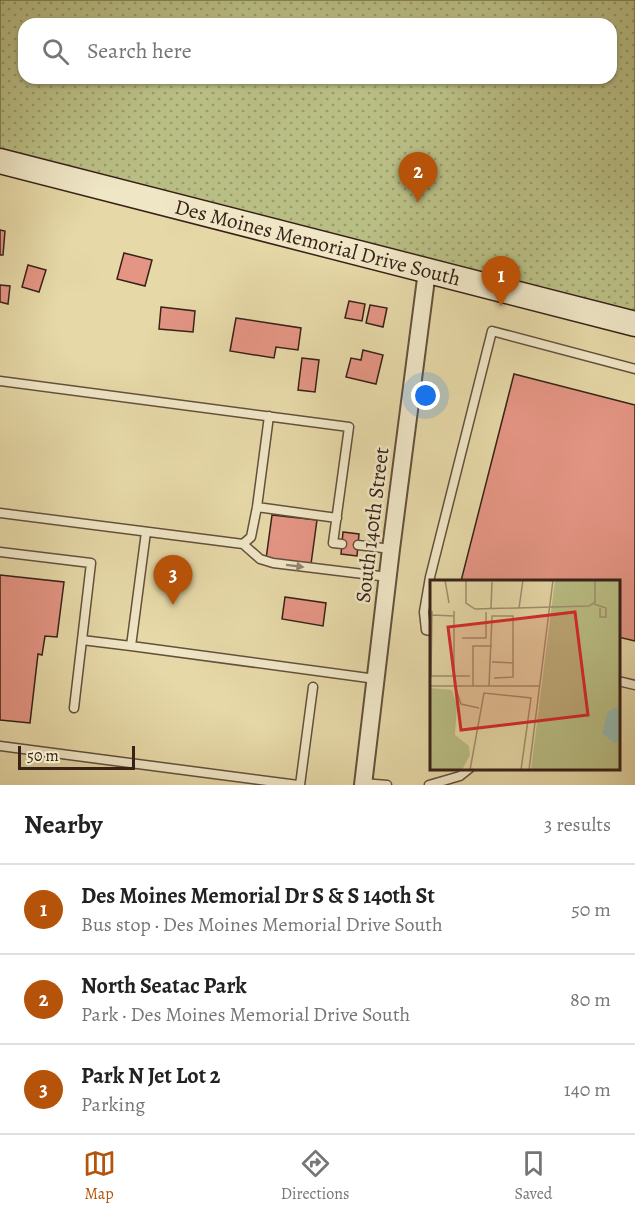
<!DOCTYPE html>
<meta charset="utf-8">
<style>
:root{--surface:#fff;--page:#f6f6f6;--text:#222;--muted:#767676;--line:#e0e0e0;--accent:#b45309}
body{margin:0;font-family:Alegreya,serif;background:var(--page);color:var(--text)}
.scale{position:absolute;left:18px;bottom:15px;width:117px;box-sizing:border-box;padding-left:6px;border:3px solid #382218;border-top:0;font-size:16px;line-height:21px;white-space:nowrap;color:#382218;-webkit-text-stroke:4px #efe6c6;paint-order:stroke}
.you{position:absolute;left:426px;top:396px;width:21px;height:21px;margin:-15px;border:4px solid #fff;border-radius:50%;background:#1a73e8;box-shadow:0 0 0 9px #1a73e833}
.badge{display:grid;place-items:center;width:39px;height:39px;border-radius:50%;background:var(--accent);color:#fff;font-size:20px;font-weight:700}
.pin{position:absolute;translate:-50% -50px;filter:drop-shadow(0 2px 3px #0008)}
.pin::after{content:'';position:absolute;top:32px;width:21px;height:18px;background:inherit;clip-path:polygon(0 0,100% 0,50% 100%)}
.list{margin:0;padding:0;list-style:none}
h2{display:flex;justify-content:space-between;align-items:center;height:78px;margin:0;padding:0 24px;font-size:26px}
h2 small{font-size:20px;font-weight:400;color:var(--muted)}
.list li{display:grid;grid-template-columns:39px 1fr auto;gap:18px;align-items:center;box-sizing:border-box;height:90px;padding:0 24px;border-top:2px solid var(--line)}
.list b{display:block;font-size:22px;white-space:nowrap}
.list p{margin:0;font-size:20px;white-space:nowrap;color:var(--muted)}
.list em{font-size:20px;font-style:normal;color:var(--muted)}
.icon{flex:none;width:33px;height:33px;fill:none;stroke:currentColor;stroke-width:2;stroke-linecap:round;stroke-linejoin:round}
.map{position:relative;flex:none;width:635px;height:785px;overflow:hidden}
.search{position:absolute;background:var(--surface);box-shadow:0 2px 4px #0004;left:18px;right:18px;top:18px;height:66px;display:flex;align-items:center;gap:15px;box-sizing:border-box;padding:0 21px;border-radius:18px;color:var(--muted);font-size:22px}
.sheet{height:348px;background:var(--surface)}
nav{display:flex;justify-content:space-around;align-items:center;box-sizing:border-box;height:84px;border-top:2px solid var(--line);background:var(--surface);font-size:16px;color:var(--muted)}
nav a{display:grid;justify-items:center;gap:3px}
nav .on{color:var(--accent)}
.map>svg:first-child{display:block}
</style>
<div class="map">
<svg width="635" height="785" viewBox="0 0 635 785">
<defs>
<pattern id="park-dots" width="8" height="8" patternUnits="userSpaceOnUse" patternTransform="scale(1.5)"><rect width="8" height="8" fill="#b9be84"/><path d="M2 2h.1M6 6h.1" fill="none" stroke="#979a6b" stroke-width="1.8" stroke-linecap="round"/></pattern>
</defs>
<rect width="100%" height="100%" fill="#e6d8a7"/>
<filter id="stains"><feTurbulence type="fractalNoise" baseFrequency=".00333" numOctaves="4"/><feColorMatrix values="0 0 0 0 .2 0 0 0 0 .09 0 0 0 0 .02 0 0 0 .5 -.17"/></filter>
<radialGradient id="worn" r=".72"><stop offset=".6" stop-color="#630" stop-opacity="0"/><stop offset="1" stop-color="#630" stop-opacity=".3"/></radialGradient>
<!-- park -->
<path fill="url(#park-dots)" stroke="#78704e" stroke-width="1.5" fill-rule="evenodd" d="M0,0H635V311L0,151ZM24,24H611V78H24Z"/>
<!-- building -->
<path fill="#e49584" stroke="#382218" stroke-width="1.5" d="M0,230L5,231L3,255H0Z
M124,253L152,260L145,286L117,279Z
M28,265L46,270L39,292L22,287Z
M0,285L10,286L8,304L0,302Z
M349,301L365,304L362,321L345,318Z
M370,305L387,308L383,327L366,323Z
M161,307L195,311L193,332L159,329Z
M236,318L301,328L298,350L276,347L274,358L230,351Z
M363,350L383,355L376,384L346,377L351,358L361,360Z
M302,358L319,360L315,392L298,390Z
M514,374L635,405V641L618,637V581H461Z
M272,515L317,520L311,564L266,559Z
M343,532L359,534L357,556L341,554Z
M0,575L64,582L57,637L45,636L42,655L38,654L30,723L0,720Z
M285,597L326,603L323,626L282,619Z"/>
<g fill="none" stroke-linecap="round" stroke-linejoin="round">
<defs>
<path id="lane" d="M0,381L349,427L333,543L342,544
M257,507L337,518
M0,513L243,544L260,559L273,563L388,577
M146,532L131,646L376,679
M243,544L251,537L257,507L269,416
M358,545L391,549
M0,552L91,563L74,708
M431,631L426,630L424,612L430,577L492,331L635,369
M82,640L131,646
M618,681L635,685
M0,746L298,785
M363,783L387,785
M300,785L313,687
M429,785L460,776L470,768"/>
<path id="street" d="M363,785L391,549L427,271"/>
<g id="secondary">
<path id="s1" d="M0,161L635,324"/>
</g>
</defs>
<!-- lane casing -->
<use href="#lane" stroke="#64503c" stroke-width="11"/>
<!-- street casing -->
<use href="#street" stroke="#64503c" stroke-width="20"/>
<!-- secondary casing -->
<use href="#secondary" stroke="#382218" stroke-width="27"/>
<!-- lane -->
<use href="#lane" stroke="#efe6c6" stroke-width="8"/>
<!-- street -->
<use href="#street" stroke="#efe6c6" stroke-width="16"/>
<!-- secondary -->
<use href="#secondary" stroke="#efe6c6" stroke-width="24"/>
</g>
<!-- one-way arrows -->
<defs><path id="oneway-solid" d="M-6-.8H1V-3.2L6.5 0L1 3.2V.8H-6Z" transform="scale(1.5)"/></defs>
<use fill="#94846f" href="#oneway-solid" transform="translate(295 566) rotate(7)"/>
<g text-anchor="middle" stroke-width="5" stroke-linejoin="round" paint-order="stroke">
<!-- street labels -->
<g font-size="21" fill="#382218" stroke="#efe6c6">
<text dy="7" stroke="none"><textPath href="#s1" startOffset="328">Des Moines Memorial Drive South</textPath></text>
<text transform="translate(372 525) rotate(-83)" y="7">South 140th Street</text>
</g>
</g>
<!-- overview -->
<g transform="translate(430 580)">
<rect width="190" height="190" fill="#e6d8a7"/>
<path d="M0,108L22,110L27,125L25,155L39,166L40,175L32,190H0Z" fill="#b9be84"/>
<path d="M125,0H190V190H101Z" fill="#b9be84"/>
<path d="M180,14L190,15V40H179Z" fill="#b9be84"/>
<path d="M186,127L190,129V162L184,163L172,153L178,132Z" fill="#97b9ad"/>
<path fill="none" stroke="#a08f6e" stroke-width="1.5" d="M15,0L19,23M36,0V23L45,29L159,26L165,22V0M164,24L176,28V37H170V28M61,28L62,2M89,28L93,0M2,31L1,96H40M2,35L24,36M32,58H56V32M62,82L83,83M24,96V31M0,106H110M25,106L31,124L49,128M43,106V66H62M59,106L62,36H83V97L64,98M40,190L54,113L101,118L91,190M99,190L123,0"/>
<path fill="#d62828" fill-opacity="0.15" stroke="#d62828" stroke-width="3" d="M145,32L158,135L31,150L18,47Z"/>
<rect width="190" height="190" fill="none" stroke="#382218" stroke-width="3"/>
</g>
<rect width="100%" height="100%" filter="url(#stains)"/>
<rect width="100%" height="100%" fill="url(#worn)"/>
</svg>
<div class="scale">50 m</div>
<div class="you"></div>
<div class="pin badge" style="left:501px;top:306px">1</div>
<div class="pin badge" style="left:418px;top:202px">2</div>
<div class="pin badge" style="left:173px;top:605px">3</div>
<div class="search"><svg class="icon" aria-label="search" viewBox="0 0 24 24"><circle cx="10" cy="10" r="6"/><path d="M15 15l6 6"/></svg>Search here</div>
</div>
<section class="sheet">
<h2>Nearby<small>3 results</small></h2>
<ul class="list">
<li><span class="badge">1</span><div><b>Des Moines Memorial Dr S &amp; S 140th St</b><p>Bus stop · Des Moines Memorial Drive South</p></div><em>50 m</em></li>
<li><span class="badge">2</span><div><b>North Seatac Park</b><p>Park · Des Moines Memorial Drive South</p></div><em>80 m</em></li>
<li><span class="badge">3</span><div><b>Park N Jet Lot 2</b><p>Parking</p></div><em>140 m</em></li>
</ul>
</section>
<nav>
<a class="on"><svg class="icon" aria-label="map" viewBox="0 0 24 24"><path d="M3 6l6-2 6 2 6-2v14l-6 2-6-2-6 2zM9 4v14M15 6v14"/></svg>Map</a>
<a><svg class="icon" aria-label="directions" viewBox="0 0 24 24"><path d="M12 3l9 9-9 9-9-9zM9 14v-3h6M13 9l2 2-2 2"/></svg>Directions</a>
<a><svg class="icon" aria-label="saved" viewBox="0 0 24 24"><path d="M7 4h10v16l-5-4-5 4z"/></svg>Saved</a>
</nav>
